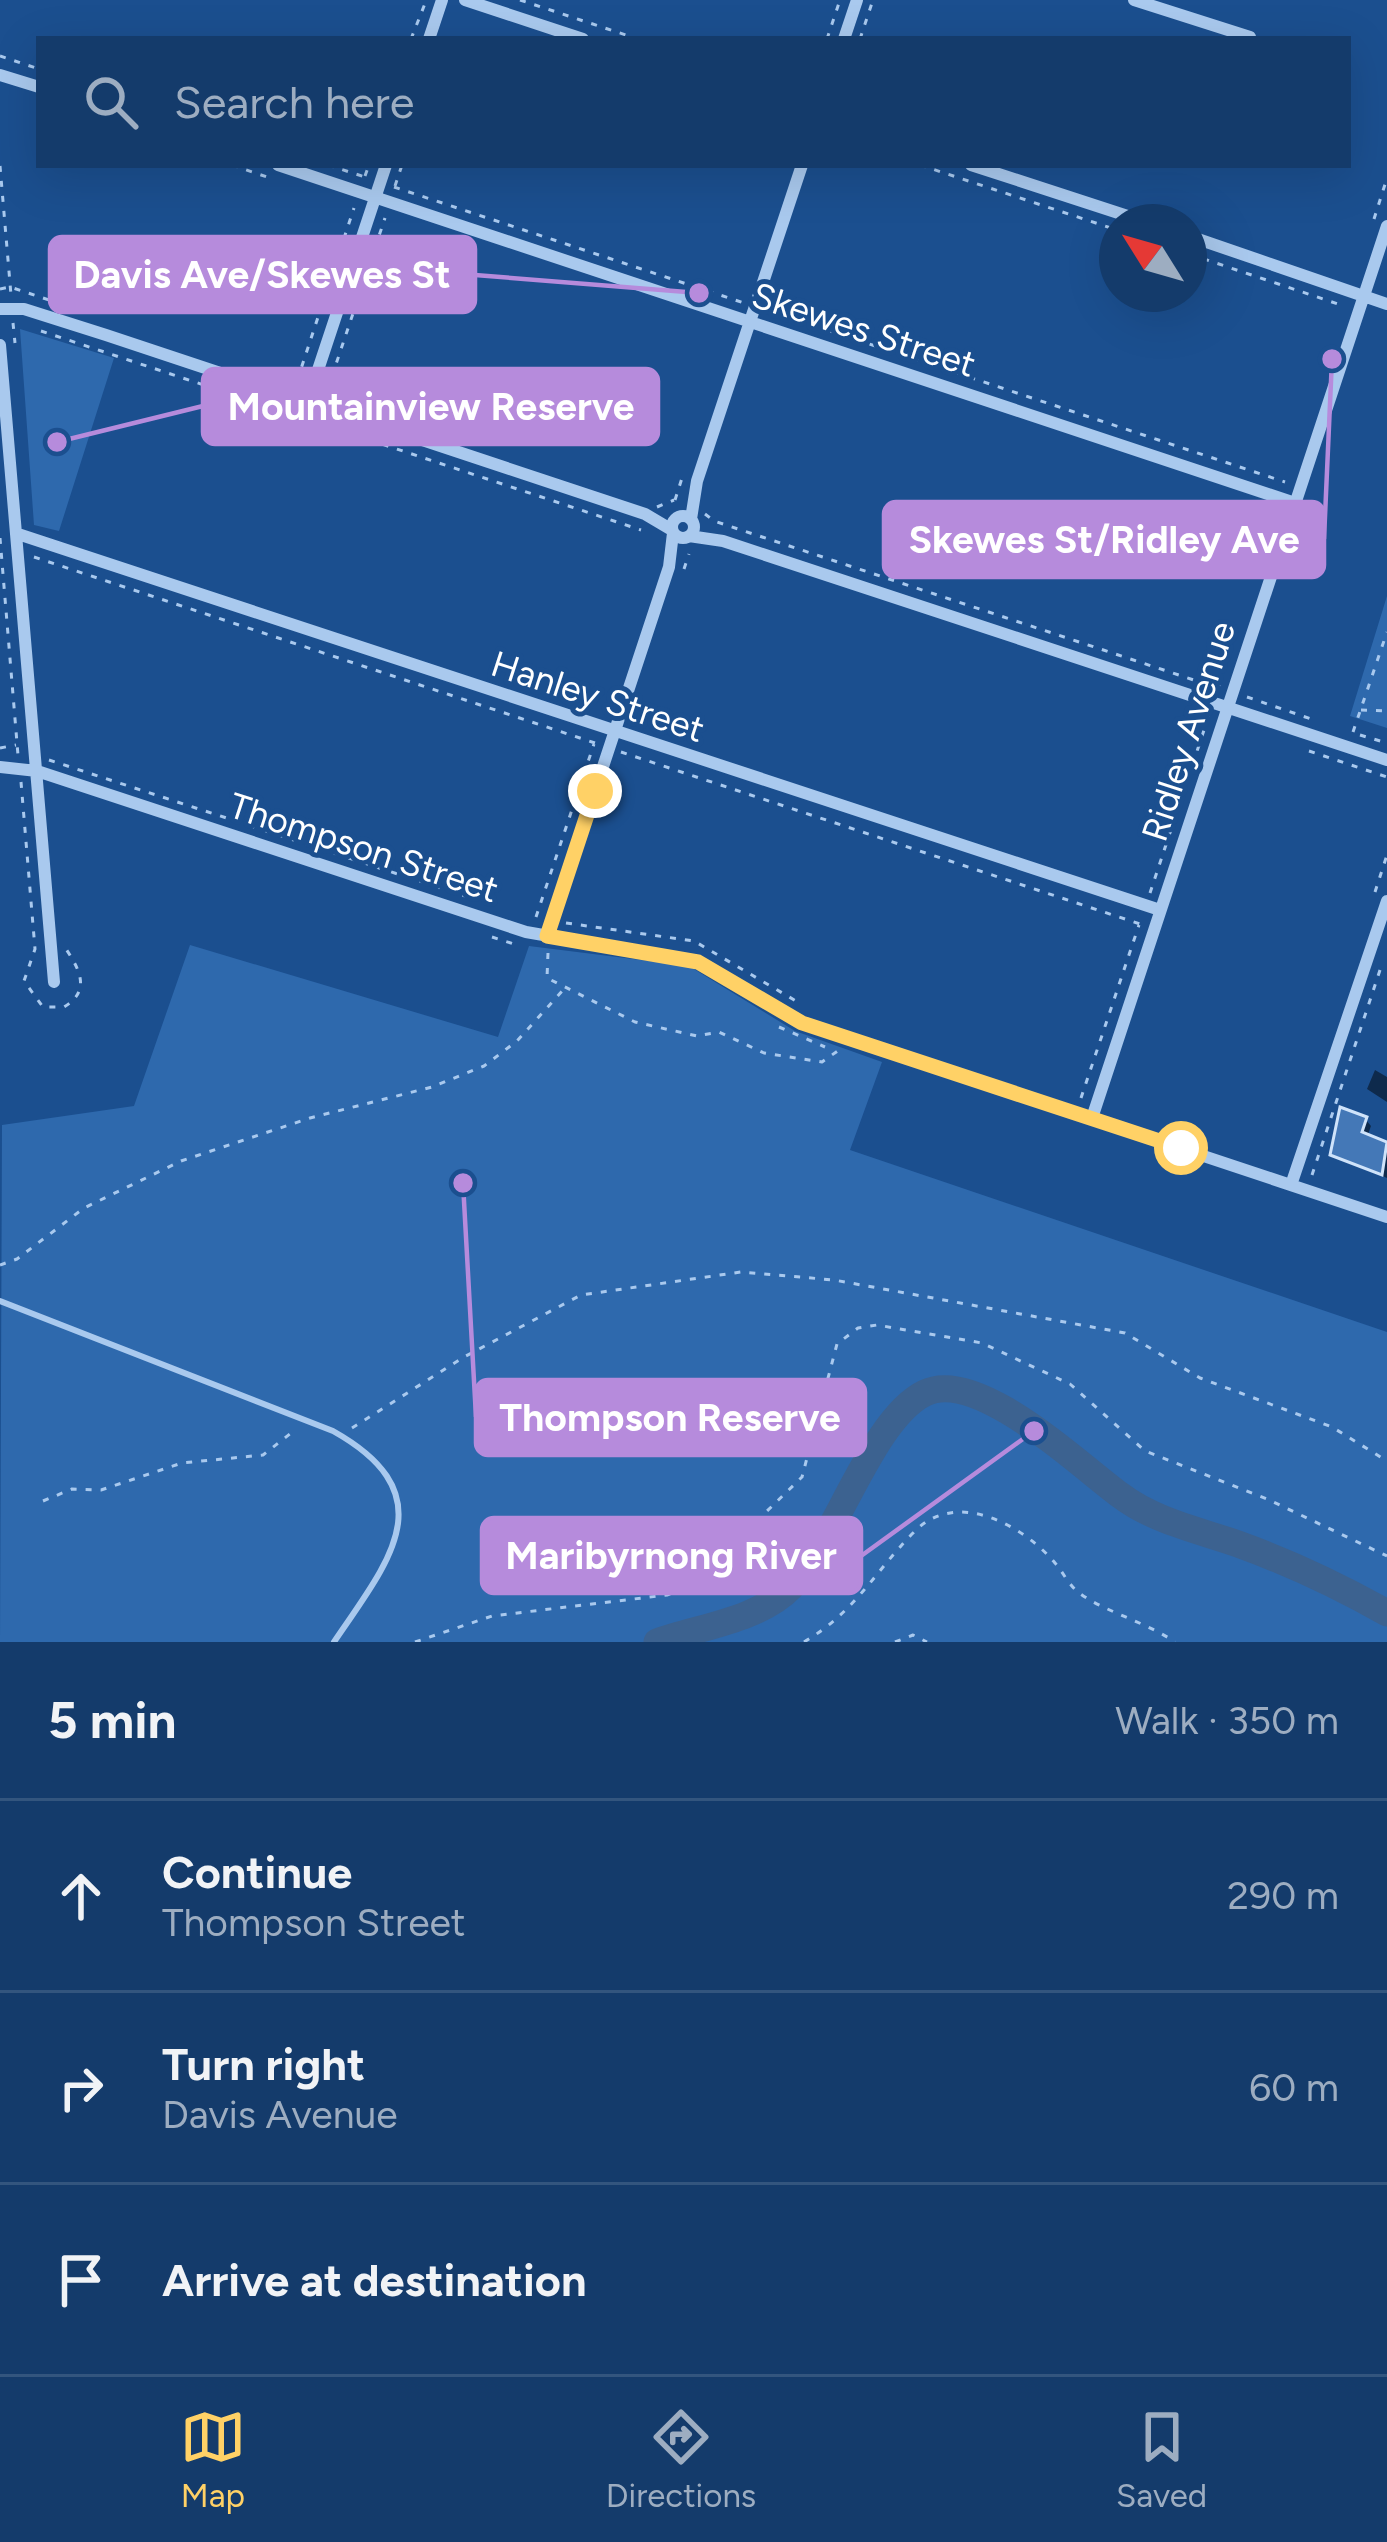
<!DOCTYPE html>
<meta charset="utf-8">
<style>
:root{--surface:#143b6b;--page:#214673;--text:#f1f3f6;--muted:#9dadc1;--line:#33557e;--accent:#ffd166}
body{margin:0;font-family:Figtree,sans-serif;background:var(--page);color:var(--text)}
.compass{position:absolute;left:1099px;top:204px;width:108px;height:108px;border-radius:50%;background:var(--surface);box-shadow:0 12px 48px #0002;rotate:307deg}
.stop{position:absolute;width:36px;height:36px;margin:-27px;border:9px solid #ffd166;border-radius:50%;background:#fff}
.stop.end{background:#ffd166;border-color:#fff;box-shadow:0 3px 12px #0008}
.list{margin:0;padding:0;list-style:none}
h2{display:flex;justify-content:space-between;align-items:center;height:156px;margin:0;padding:0 48px;font-size:51px}
h2 small{font-size:39px;font-weight:400;color:var(--muted)}
.list li{display:grid;grid-template-columns:78px 1fr auto;gap:36px;align-items:center;box-sizing:border-box;height:192px;padding:0 48px;border-top:3px solid var(--line)}
.list b{display:block;font-size:45px;white-space:nowrap}
.list p{margin:0;font-size:39px;white-space:nowrap;color:var(--muted)}
.list em{font-size:39px;font-style:normal;color:var(--muted)}
.icon{flex:none;width:66px;height:66px;fill:none;stroke:currentColor;stroke-width:2;stroke-linecap:round;stroke-linejoin:round}
.map{position:relative;flex:none;width:1387px;height:1642px;overflow:hidden}
.search{position:absolute;background:var(--surface);box-shadow:0 12px 48px #0002;left:36px;right:36px;top:36px;height:132px;display:flex;align-items:center;gap:30px;box-sizing:border-box;padding:0 42px;border-radius:0px;color:var(--muted);font-size:45px}
.sheet{height:732px;background:var(--surface)}
nav{display:flex;justify-content:space-around;align-items:center;box-sizing:border-box;height:168px;border-top:3px solid var(--line);background:var(--surface);font-size:33px;color:var(--muted)}
nav a{display:grid;justify-items:center;gap:6px}
nav .on{color:var(--accent)}
.map>svg:first-child{display:block}
</style>
<div class="map">
<svg width="1387" height="1642" viewBox="0 0 1387 1642">
<rect width="100%" height="100%" fill="#1b4f8f"/>
<!-- green -->
<path fill="#2e69ad" d="M20,329L114,358L59,531L34,525Z
M1387,596V728L1350,716Z
M190,945L498,1037L529,946L689,966L795,1031L882,1062L850,1150L1387,1332V1642H0L2,1125L134,1106Z"/>
<!-- shadow -->
<path fill="#0007" d="M1375,1070L1387,1077V1102L1367,1089Z
M1366,1120L1371,1126L1367,1137L1387,1145V1178L1334,1154Z"/>
<g fill="none" stroke-linecap="round" stroke-linejoin="round">
<!-- river -->
<path stroke="#3c6290" stroke-width="27" d="M657,1642C699,1627 759,1620 791,1587C835,1543 871,1419 925,1393C977,1367 1079,1465 1120,1495C1154,1521 1198,1530 1238,1544C1288,1562 1341,1587 1387,1613"/>
</g>
<!-- building -->
<path fill="#4478b7" stroke="#cfe3fa" stroke-width="3" d="M1340,1107L1367,1117L1362,1132L1387,1142L1382,1175L1330,1155Z"/>
<g fill="none" stroke-linecap="round" stroke-linejoin="round">
<!-- path -->
<path stroke="#a9c9ee" stroke-width="3" stroke-dasharray="6 9" stroke-linecap="butt" d="M520,0L638,39
M411,39L426,1
M827,39L840,0
M860,39L873,0
M0,56L39,69
M232,165L270,178
M328,165L368,178
M920,165L1117,230
M0,166L11,295
M365,176L369,165
M395,186L402,165
M394,187L744,303
M1155,211L1186,221
M1374,219L1387,178
M1189,254L1341,305
M0,289L10,287L73,308
M770,311L1285,482
M13,323L15,343
M41,331L641,530
M297,381L354,208
M327,391L385,218
M675,500L682,478
M657,507L674,500
M705,514L714,521L1218,688L1221,678
M0,538L18,755
M34,557L595,743
M684,569L689,554
M1247,697L1317,721
M1361,710L1387,711
M1353,732L1387,632
M1360,735L1387,743
M0,748L16,745
M1309,751L1387,777
M621,752L1140,924
M49,760L465,896
M21,782L35,949L24,981L43,1007H64C91,991 80,970 66,949
M1375,892L1387,855
M1150,893L1209,715
M536,917L594,744
M566,923L694,941L796,1001
M492,937L517,945
M548,953L547,978L635,1022L697,1036L719,1032L764,1053L822,1062L839,1050
M779,1027L825,1047
M1081,1098L1139,925
M1312,1175L1381,967
M0,1265L17,1259L84,1208L181,1161L310,1118L432,1087L484,1066L517,1041L564,989
M352,1428L464,1357L581,1295L741,1272L834,1280L1125,1333L1200,1378L1332,1427L1387,1461
M43,1501L72,1489L101,1490L182,1463L263,1455L295,1430
M415,1642L492,1616L667,1595L689,1587L802,1477L837,1344L858,1328L877,1325L982,1343L1070,1384L1145,1451L1267,1499L1387,1556
M804,1642C856,1611 873,1574 913,1533C955,1488 1022,1524 1055,1563C1063,1572 1068,1584 1078,1592C1102,1611 1144,1621 1175,1642
M895,1642L913,1635L927,1642"/>
<!-- service -->
<path stroke="#a9c9ee" stroke-width="6" d="M0,1301L333,1431C447,1495 389,1561 334,1642"/>
<!-- minor -->
<path stroke="#a9c9ee" stroke-width="12" d="M465,0L583,39
M1134,0L1250,37
M429,39L442,0
M844,39L857,0
M0,75L39,87
M278,165L1295,503
M971,165L1146,222
M1189,236L1387,304
M0,309H24L106,335L645,514L672,530
M0,345L54,982
M307,403L386,165
M672 527a11 11 0 1 1 22 0a11 11 0 1 1-22 0Z
M691,519L697,481L802,165
M18,534L1160,910
M689,536L723,541L1387,760
M0,767L37,771L526,932L698,962L803,1023L1387,1217
M547,936L669,567L673,533
M1092,1118L1387,226
M1291,1185L1387,901"/>
</g>
<g fill="none" stroke-linecap="round" stroke-linejoin="round">
<!-- route -->
<path stroke="#ffd166" stroke-width="15" d="M595,791L547,936L698,962L802,1023L1181,1148"/>
</g>
<g text-anchor="middle" stroke-width="10" stroke-linejoin="round" paint-order="stroke">
<!-- street labels -->
<g font-size="36" fill="#fff" stroke="#1b4f8f">
<text transform="translate(864 329) rotate(18)" y="13">Skewes Street</text>
<text transform="translate(598 696) rotate(18)" y="13">Hanley Street</text>
<text transform="translate(1188 731) rotate(-72)" y="13">Ridley Avenue</text>
<text transform="translate(364 847) rotate(18)" y="13">Thompson Street</text>
</g>
</g>
<!-- callouts -->
<path fill="none" stroke="#b68bdc" stroke-width="4.5" d="M699 293L475 275M57 442L203 406M1332 359L1324 539M463 1183L476 1417M1034 1431L861 1556"/>
<g fill="#b68bdc" stroke="#1b4f8f" stroke-width="4.5">
<circle cx="699" cy="293" r="12"/>
<circle cx="57" cy="442" r="12"/>
<circle cx="1332" cy="359" r="12"/>
<circle cx="463" cy="1183" r="12"/>
<circle cx="1034" cy="1431" r="12"/>
</g>
<g fill="#b68bdc" stroke="#b68bdc" stroke-width="4.5">
<rect x="50" y="237" width="425" height="75" rx="12"/>
<rect x="203" y="369" width="455" height="75" rx="12"/>
<rect x="884" y="502" width="440" height="75" rx="12"/>
<rect x="476" y="1380" width="389" height="75" rx="12"/>
<rect x="482" y="1518" width="379" height="75" rx="12"/>
</g>
<g font-size="39" text-anchor="middle" font-weight="bold" fill="#fff">
<text x="262" y="288">Davis Ave/Skewes St</text>
<text x="431" y="420">Mountainview Reserve</text>
<text x="1104" y="553">Skewes St/Ridley Ave</text>
<text x="670" y="1431">Thompson Reserve</text>
<text x="671" y="1569">Maribyrnong River</text>
</g>
</svg>
<svg class="compass" viewBox="-18 -18 36 36"><path d="M0-13l5 13h-10z" fill="#e53935"/><path d="M0 13l5-13h-10z" fill="#9dadc1"/></svg>
<div class="stop" style="left:1181px;top:1148px"></div>
<div class="stop end" style="left:595px;top:791px"></div>
<div class="search"><svg class="icon" aria-label="search" viewBox="0 0 24 24"><circle cx="10" cy="10" r="6"/><path d="M15 15l6 6"/></svg>Search here</div>
</div>
<section class="sheet">
<h2>5 min<small>Walk · 350 m</small></h2>
<ul class="list">
<li><svg class="icon" aria-label="ahead" viewBox="0 0 24 24"><path d="M12 20V5M6 11l6-6 6 6"/></svg><div><b>Continue</b><p>Thompson Street</p></div><em>290 m</em></li>
<li><svg class="icon" aria-label="right" viewBox="0 0 24 24"><path d="M7 20v-9h11M14 6l5 5-5 5"/></svg><div><b>Turn right</b><p>Davis Avenue</p></div><em>60 m</em></li>
<li><svg class="icon" aria-label="arrive" viewBox="0 0 24 24"><path d="M6 21V4h12l-3 4 3 4H6"/></svg><div><b>Arrive at destination</b></div></li>
</ul>
</section>
<nav>
<a class="on"><svg class="icon" aria-label="map" viewBox="0 0 24 24"><path d="M3 6l6-2 6 2 6-2v14l-6 2-6-2-6 2zM9 4v14M15 6v14"/></svg>Map</a>
<a><svg class="icon" aria-label="directions" viewBox="0 0 24 24"><path d="M12 3l9 9-9 9-9-9zM9 14v-3h6M13 9l2 2-2 2"/></svg>Directions</a>
<a><svg class="icon" aria-label="saved" viewBox="0 0 24 24"><path d="M7 4h10v16l-5-4-5 4z"/></svg>Saved</a>
</nav>
